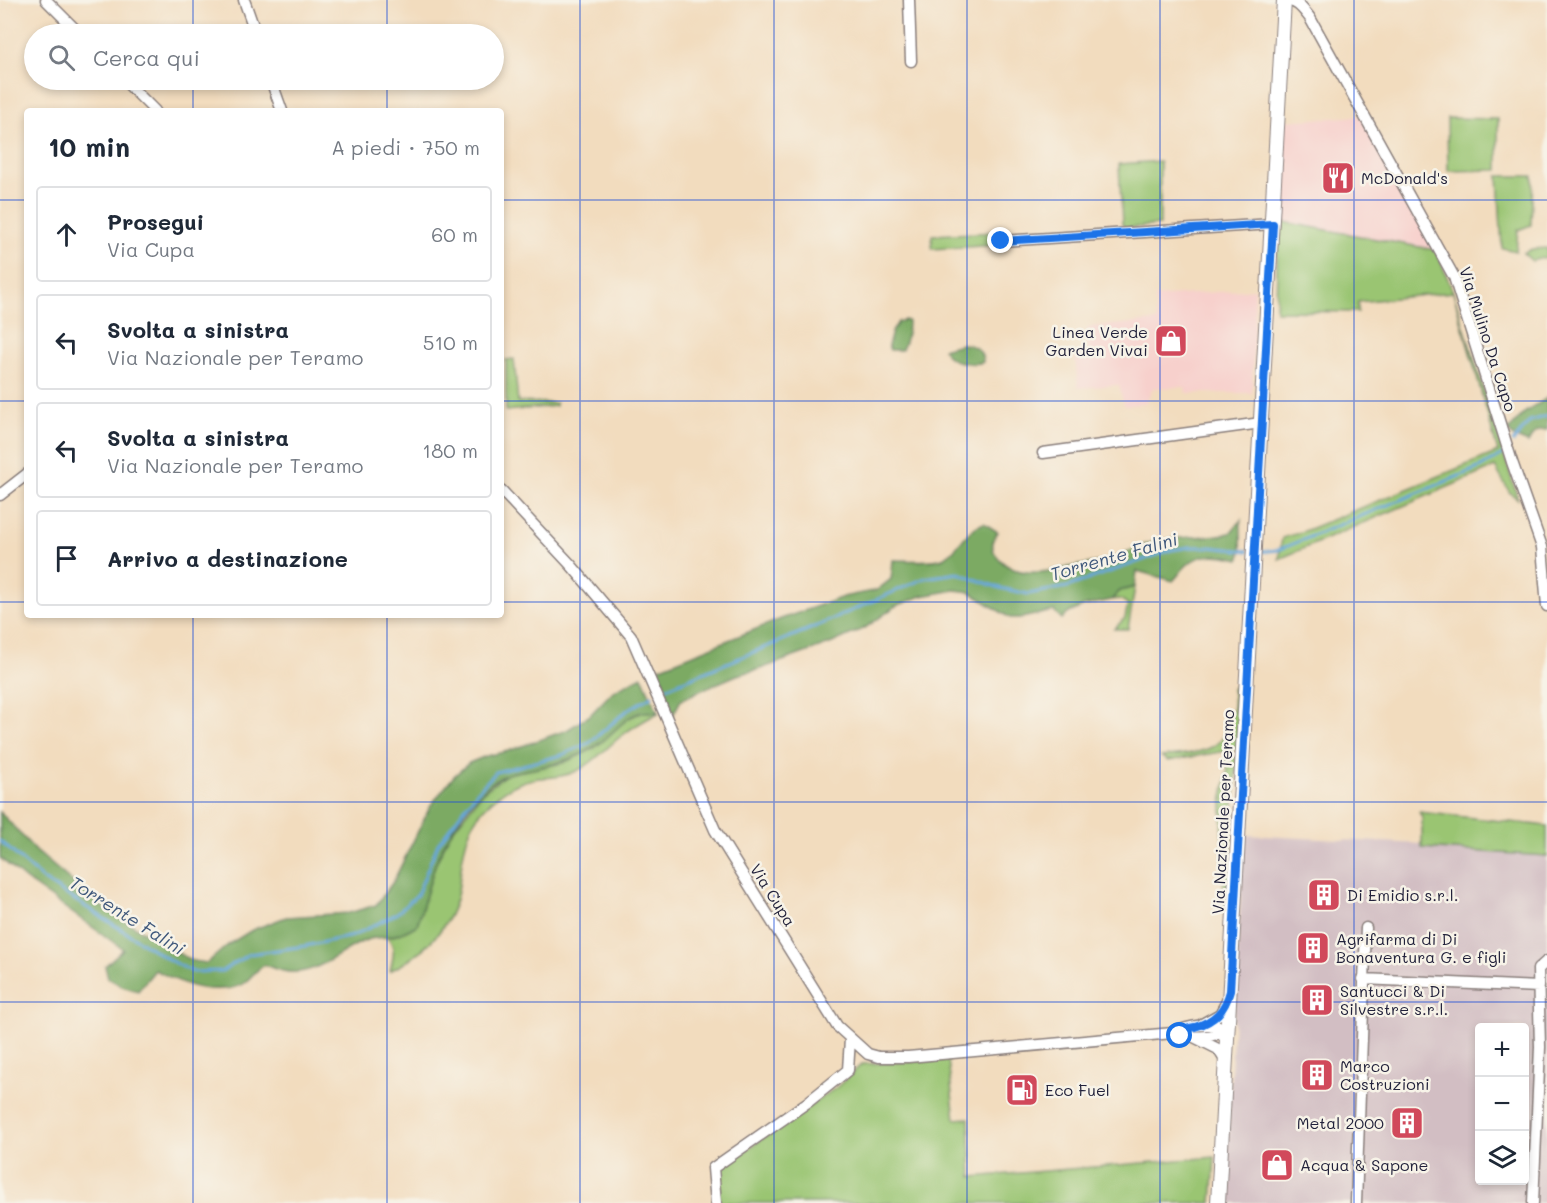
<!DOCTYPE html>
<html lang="it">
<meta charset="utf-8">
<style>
:root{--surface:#fff;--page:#f2f2f3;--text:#1f2937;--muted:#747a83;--line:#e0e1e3}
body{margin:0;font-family:Mali,sans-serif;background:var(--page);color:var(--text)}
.controls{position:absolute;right:18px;bottom:18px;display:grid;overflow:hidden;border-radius:6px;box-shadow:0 3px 9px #0003}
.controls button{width:54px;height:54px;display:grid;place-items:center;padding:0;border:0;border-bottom:2px solid var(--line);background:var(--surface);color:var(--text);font:30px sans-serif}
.stop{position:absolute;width:18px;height:18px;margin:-14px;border:4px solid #1a73e8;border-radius:50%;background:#fff}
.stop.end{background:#1a73e8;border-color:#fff;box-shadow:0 2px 6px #0008}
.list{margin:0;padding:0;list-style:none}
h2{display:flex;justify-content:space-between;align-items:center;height:78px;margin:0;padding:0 24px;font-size:26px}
h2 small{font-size:20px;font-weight:400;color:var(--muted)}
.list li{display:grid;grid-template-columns:39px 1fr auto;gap:18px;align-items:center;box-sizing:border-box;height:96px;margin:0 12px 12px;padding:0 12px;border:2px solid var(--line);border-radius:6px}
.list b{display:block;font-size:22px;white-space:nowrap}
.list p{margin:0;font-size:20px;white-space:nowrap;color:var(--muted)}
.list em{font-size:20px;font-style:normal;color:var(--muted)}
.icon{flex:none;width:33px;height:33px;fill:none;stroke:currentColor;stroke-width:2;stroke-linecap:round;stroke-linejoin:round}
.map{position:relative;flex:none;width:1547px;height:1203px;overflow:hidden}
.search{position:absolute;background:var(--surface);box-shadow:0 3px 9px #0003;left:24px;top:24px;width:480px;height:66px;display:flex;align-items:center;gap:15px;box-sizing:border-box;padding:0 21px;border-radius:33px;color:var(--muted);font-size:22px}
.panel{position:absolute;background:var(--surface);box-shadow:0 3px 9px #0003;left:24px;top:108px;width:480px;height:510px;border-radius:6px}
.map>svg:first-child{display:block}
</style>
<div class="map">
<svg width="1547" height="1203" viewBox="0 0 1547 1203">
<rect width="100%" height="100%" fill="#f7f3e8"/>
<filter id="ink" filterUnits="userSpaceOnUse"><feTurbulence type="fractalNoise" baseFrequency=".0167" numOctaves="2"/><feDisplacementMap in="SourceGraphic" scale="12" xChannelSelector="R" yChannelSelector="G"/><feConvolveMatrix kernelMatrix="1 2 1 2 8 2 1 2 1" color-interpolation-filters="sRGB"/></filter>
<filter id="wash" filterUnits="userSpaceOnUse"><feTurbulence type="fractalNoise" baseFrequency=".008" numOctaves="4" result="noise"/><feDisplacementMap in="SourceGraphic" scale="24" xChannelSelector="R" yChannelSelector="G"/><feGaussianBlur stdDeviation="1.35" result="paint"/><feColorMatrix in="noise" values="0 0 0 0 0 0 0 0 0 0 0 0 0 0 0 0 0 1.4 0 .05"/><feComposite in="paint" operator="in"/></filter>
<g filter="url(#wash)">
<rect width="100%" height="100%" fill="#f2dcbe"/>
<!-- built -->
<path fill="#f7d0cc" d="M1361,116L1436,250L1278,221L1284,121Z
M1255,289L1252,393H1186L1185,387L1153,388L1145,403L1124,406L1119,385L1078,388L1075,355L1088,354L1087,327L1157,321L1155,297Z"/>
<!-- industrial -->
<path fill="#d2bec3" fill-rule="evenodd" d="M1244,835L1422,844L1423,848L1547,856V1203H1224ZM1480,1028H1524V1180H1480Z"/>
<!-- green -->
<path fill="#9ac572" stroke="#5e7456" stroke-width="1.5" d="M1447,118L1498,119V170L1448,171Z
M1160,161V225L1126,228L1122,224L1119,164Z
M1498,176H1533L1531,225L1518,230L1516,251L1502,248Z
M1278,221L1436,250L1453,292L1518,499L1510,493L1495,467L1279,559L1282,538L1302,532L1498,452L1453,292L1358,302V312L1276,311Z
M998,232L999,245L932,249V235Z
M1547,248V257L1532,261L1523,253L1532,249Z
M1478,300L1484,303L1487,313L1482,321L1475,323L1469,302Z
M514,359L518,402L556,403V406L506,411V360Z
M1135,587L1128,629H1114L1125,618L1128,604L1120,599L1111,600L1120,591Z
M1241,680L1238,749L1168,761L1162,757C1192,752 1222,756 1230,721C1233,711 1235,699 1232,689Z
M644,711L658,713C645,720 632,727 620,737C606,748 594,763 577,771C562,778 548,777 533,779C513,783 493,797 480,813C463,834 462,865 458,891C451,928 422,955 390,971C393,958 397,947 387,937L417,925L434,868L444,846L450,834L482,793L507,774L563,763L593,749L627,719Z
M1237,757L1228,909H1224L1222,803L1228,770L1225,758Z
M1419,812L1547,826V856L1422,848V818Z
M948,1060L955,1119L969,1118L972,1177L1215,1157L1212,1203H720C719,1190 716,1177 723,1166L837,1087L862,1064Z"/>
<!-- forest -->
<path fill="#7baa64" stroke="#4e6650" stroke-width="1.5" d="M905,320L908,321C908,329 906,345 901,350H890L888,346L892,332L898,322Z
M961,344C972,344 983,349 983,362C976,365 956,363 949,357C946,355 945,351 943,349Z
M1547,398V430C1538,428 1531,436 1528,443L1514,437L1508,431L1524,413Z
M1241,520C1240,534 1243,545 1240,559C1223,555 1200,551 1186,566C1181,571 1178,576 1173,581L1137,571L1135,587L1120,591L1111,600L1084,606L1069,613L1062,619L1054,611L1021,618H1010L970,592L955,590L922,596L896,606L865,628L830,644L760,669L737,675L697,692L681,700L673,715L659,668L781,619L843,597L877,590L891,579L893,560C906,560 935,563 945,557C961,548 964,530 984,523L998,532C992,540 990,548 997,556C1013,578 1042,573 1065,568C1080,564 1095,564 1110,559C1126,554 1141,544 1157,541C1181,535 1206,539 1230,533Z
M642,676L658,713C628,705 616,735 593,748C575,759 554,765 533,769C524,771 514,771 506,775C476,787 444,838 434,868C428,887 423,906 417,925C409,930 396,936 387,937C378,938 372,937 364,941C338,952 314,978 283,971C277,970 271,967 265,965C256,969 252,977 244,983C237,988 230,989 222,989C194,991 178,981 155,970L138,991L122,986L108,978L105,966L123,949L26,880L0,858V812L36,851L101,906L180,954L193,961L207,963L229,944L252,930L286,917L349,913L376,905L393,882L431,805L454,776L469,763L486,756L508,751L567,730L589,716L613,691Z"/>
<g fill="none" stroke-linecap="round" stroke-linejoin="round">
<!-- stream -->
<path stroke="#67a7da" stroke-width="3" d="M1513,442L1530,421L1547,416
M1258,552L1278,550L1481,467L1503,454
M666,688L817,626L925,578L958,573L1000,588L1028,594L1067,587L1171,550L1190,547H1209L1248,551
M0,841L45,881L171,961L193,972L222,971L249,954L305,946L353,936L396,914L417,895L438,844L477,792L496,772L562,755L589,743L629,709L652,696"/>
</g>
</g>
<g filter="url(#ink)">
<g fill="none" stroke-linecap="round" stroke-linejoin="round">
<defs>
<path id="minor" d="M46,0L80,34
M244,0L256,34
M909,0L911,61
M1284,0C1298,1 1302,8 1310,18L1454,277L1512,462L1542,547L1547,606
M124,80L155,111
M271,80L282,111
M1001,241L1273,224
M1043,453L1261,423
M501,490L571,565L631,636L715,830L837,1026L868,1054L879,1057H908L1173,1033C1187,1026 1212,1021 1228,1029
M0,495L27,474
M1363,979L1539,987
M1202,1024L1220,1014L1227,1001
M1173,1034C1184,1038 1219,1038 1228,1029
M1194,1037L1218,1049L1225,1060
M716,1203L713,1168L808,1102L848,1070L850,1039
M1356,1203L1366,928
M1533,1203L1540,1047L1538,969L1547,961"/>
<path id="major" d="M1218,1203L1284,0"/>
</defs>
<!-- minor casing -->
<use href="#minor" stroke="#8a7f7c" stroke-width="13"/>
<!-- major casing -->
<use href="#major" stroke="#8a7f7c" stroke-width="16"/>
<!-- minor -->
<use href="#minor" stroke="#fff" stroke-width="10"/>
<!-- major -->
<use href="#major" stroke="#fff" stroke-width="14"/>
</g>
</g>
<g fill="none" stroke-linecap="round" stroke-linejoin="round" filter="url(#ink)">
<!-- route -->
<path stroke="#1a73e8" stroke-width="8" d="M1001,241L1273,224L1230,991C1225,1010 1215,1021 1195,1027C1187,1029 1180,1029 1173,1034L1180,1036"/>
</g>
<!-- grid -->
<path fill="none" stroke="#1d4ed8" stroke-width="1.5" stroke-opacity="0.55" d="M193,0V34M387,0V34M580,0V1203M774,0V1203M967,0V1203M1160,0V1203M1354,0V1203M193,80V111M387,80V111M0,200H27M501,200H1547M0,401H27M501,401H1547M0,602H27M501,602H1547M193,615V1203M387,615V1203M0,802H1547M0,1002H1547"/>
<!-- icons -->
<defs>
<symbol id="restaurant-square" viewBox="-11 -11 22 22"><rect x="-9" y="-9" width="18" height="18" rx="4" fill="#d1495b" stroke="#f7f3e8"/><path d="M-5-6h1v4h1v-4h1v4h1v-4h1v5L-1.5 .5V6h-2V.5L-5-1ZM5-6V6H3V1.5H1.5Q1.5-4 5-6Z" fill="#fff"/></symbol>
<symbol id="shop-square" viewBox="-11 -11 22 22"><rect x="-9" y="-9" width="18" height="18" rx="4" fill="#d1495b" stroke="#f7f3e8"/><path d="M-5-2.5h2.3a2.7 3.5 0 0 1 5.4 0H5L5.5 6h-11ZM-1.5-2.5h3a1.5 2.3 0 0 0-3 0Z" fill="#fff"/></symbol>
<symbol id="building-square" viewBox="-11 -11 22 22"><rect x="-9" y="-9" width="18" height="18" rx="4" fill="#d1495b" stroke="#f7f3e8"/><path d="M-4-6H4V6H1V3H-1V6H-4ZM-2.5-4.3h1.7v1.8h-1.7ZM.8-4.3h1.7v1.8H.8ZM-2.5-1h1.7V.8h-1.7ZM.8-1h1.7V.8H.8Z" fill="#fff"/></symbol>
<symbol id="fuel-square" viewBox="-11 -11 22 22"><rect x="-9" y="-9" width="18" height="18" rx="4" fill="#d1495b" stroke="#f7f3e8"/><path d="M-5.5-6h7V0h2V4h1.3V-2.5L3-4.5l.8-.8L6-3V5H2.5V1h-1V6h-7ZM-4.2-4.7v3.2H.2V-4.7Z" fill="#fff"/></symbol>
</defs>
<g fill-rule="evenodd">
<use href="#restaurant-square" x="1319" y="159" width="38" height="38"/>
<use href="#shop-square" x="1152" y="322" width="38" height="38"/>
<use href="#building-square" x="1305" y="876" width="38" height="38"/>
<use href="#building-square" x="1294" y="929" width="38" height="38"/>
<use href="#building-square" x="1298" y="981" width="38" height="38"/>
<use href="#building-square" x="1298" y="1056" width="38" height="38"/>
<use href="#fuel-square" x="1003" y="1071" width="38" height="38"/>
<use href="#building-square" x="1388" y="1104" width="38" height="38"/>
<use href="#shop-square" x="1258" y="1146" width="38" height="38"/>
</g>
<g text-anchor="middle" stroke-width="5" stroke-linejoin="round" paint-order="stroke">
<!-- poi labels -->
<g font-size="16" fill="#22223b" stroke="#f7f3e8" text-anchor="start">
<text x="1361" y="184">McDonald's</text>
<text x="1148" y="338" text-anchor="end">Linea Verde<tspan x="1148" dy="18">Garden Vivai</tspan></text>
<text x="1347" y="901">Di Emidio s.r.l.</text>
<text x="1336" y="945">Agrifarma di Di<tspan x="1336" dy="18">Bonaventura G. e figli</tspan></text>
<text x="1340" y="997">Santucci &amp; Di<tspan x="1340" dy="18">Silvestre s.r.l.</tspan></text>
<text x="1340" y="1072">Marco<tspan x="1340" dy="18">Costruzioni</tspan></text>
<text x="1045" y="1096">Eco Fuel</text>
<text x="1384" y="1129" text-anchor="end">Metal 2000</text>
<text x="1300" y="1171">Acqua &amp; Sapone</text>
</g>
<!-- street labels -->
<g font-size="16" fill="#22223b" stroke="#f7f3e8">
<text transform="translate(1488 339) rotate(72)" y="6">Via Mulino Da Capo</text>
<text transform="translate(1223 812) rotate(-87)" y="6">Via Nazionale per Teramo</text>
<text transform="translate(773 895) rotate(58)" y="6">Via Cupa</text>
</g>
<!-- water labels -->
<g font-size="18" font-style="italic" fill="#3e577b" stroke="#f7f3e8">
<text transform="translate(1114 557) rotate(-16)" y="6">Torrente Falini</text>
<text transform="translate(127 916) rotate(32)" y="6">Torrente Falini</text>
</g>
</g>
</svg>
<div class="controls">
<button>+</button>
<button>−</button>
<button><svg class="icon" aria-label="layers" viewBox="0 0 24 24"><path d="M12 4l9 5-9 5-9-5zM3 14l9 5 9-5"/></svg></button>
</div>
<div class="stop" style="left:1180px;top:1036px"></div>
<div class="stop end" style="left:1001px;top:241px"></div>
<div class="search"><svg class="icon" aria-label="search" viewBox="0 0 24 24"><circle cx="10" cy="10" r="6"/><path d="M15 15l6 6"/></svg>Cerca qui</div>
<section class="panel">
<h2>10 min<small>A piedi · 750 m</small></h2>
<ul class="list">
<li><svg class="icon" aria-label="ahead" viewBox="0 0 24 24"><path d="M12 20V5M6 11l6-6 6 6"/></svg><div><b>Prosegui</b><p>Via Cupa</p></div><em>60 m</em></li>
<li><svg class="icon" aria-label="left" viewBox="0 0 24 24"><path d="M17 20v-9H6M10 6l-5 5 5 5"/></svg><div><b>Svolta a sinistra</b><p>Via Nazionale per Teramo</p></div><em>510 m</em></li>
<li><svg class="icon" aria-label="left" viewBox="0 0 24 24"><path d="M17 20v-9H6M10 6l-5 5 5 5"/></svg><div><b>Svolta a sinistra</b><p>Via Nazionale per Teramo</p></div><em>180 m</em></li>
<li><svg class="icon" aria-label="arrive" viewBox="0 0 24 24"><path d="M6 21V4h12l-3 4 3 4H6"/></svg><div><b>Arrivo a destinazione</b></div></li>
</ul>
</section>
</div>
